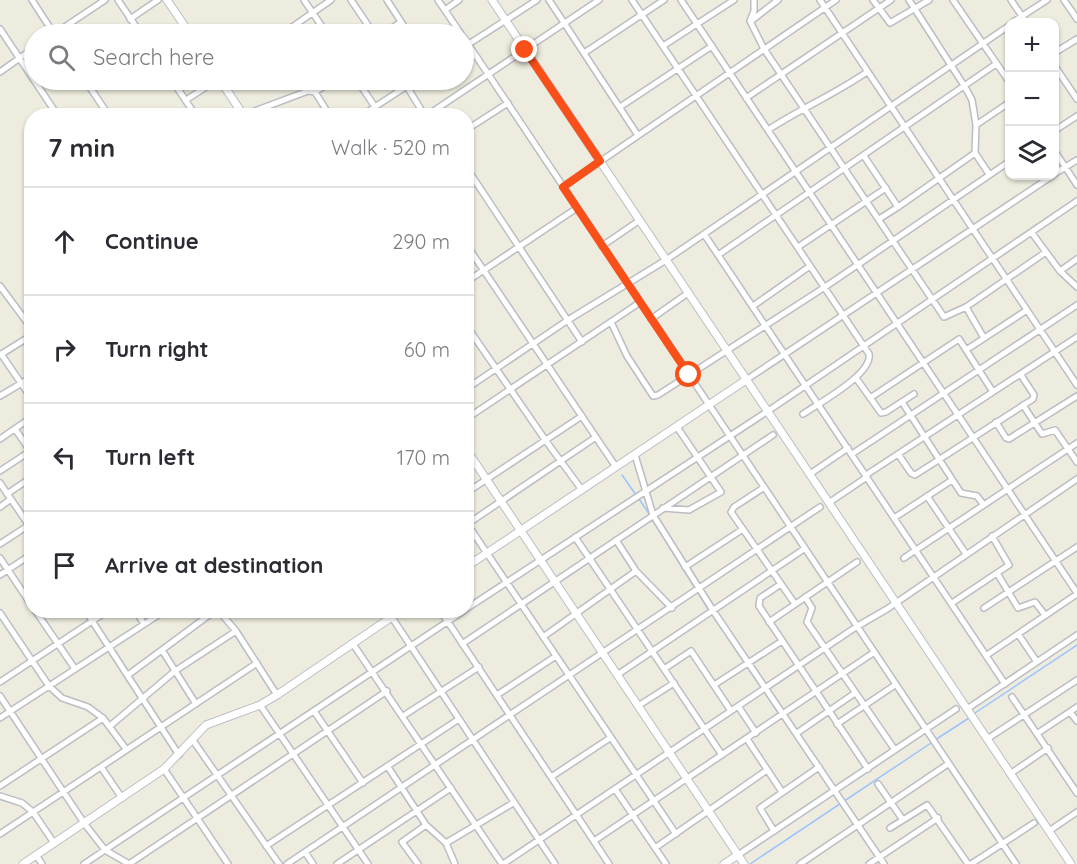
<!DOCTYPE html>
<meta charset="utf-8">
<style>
:root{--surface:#fff;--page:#f7f7f7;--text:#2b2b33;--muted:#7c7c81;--line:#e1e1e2}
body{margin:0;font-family:Quicksand,sans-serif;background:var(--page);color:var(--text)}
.controls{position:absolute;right:18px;top:18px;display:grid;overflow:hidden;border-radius:12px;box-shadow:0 2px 4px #0004}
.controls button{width:54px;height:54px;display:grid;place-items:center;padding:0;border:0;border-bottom:2px solid var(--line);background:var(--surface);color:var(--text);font:30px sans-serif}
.stop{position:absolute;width:18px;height:18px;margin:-14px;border:4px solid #f94f18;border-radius:50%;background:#fff}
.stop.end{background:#f94f18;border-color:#fff;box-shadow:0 2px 6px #0008}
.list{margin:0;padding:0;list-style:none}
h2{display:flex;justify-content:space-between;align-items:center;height:78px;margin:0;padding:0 24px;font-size:26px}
h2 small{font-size:20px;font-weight:400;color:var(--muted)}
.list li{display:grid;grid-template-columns:39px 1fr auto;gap:18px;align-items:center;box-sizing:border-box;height:108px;padding:0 24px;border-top:2px solid var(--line)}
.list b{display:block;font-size:22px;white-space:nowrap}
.list em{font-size:20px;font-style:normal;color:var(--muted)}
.icon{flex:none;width:33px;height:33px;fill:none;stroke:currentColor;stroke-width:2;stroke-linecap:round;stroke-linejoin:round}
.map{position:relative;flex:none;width:1077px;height:864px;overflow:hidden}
.search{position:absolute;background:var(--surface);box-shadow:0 2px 4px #0004;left:24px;top:24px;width:450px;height:66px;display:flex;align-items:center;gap:15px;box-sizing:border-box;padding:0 21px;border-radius:33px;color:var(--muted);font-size:22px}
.panel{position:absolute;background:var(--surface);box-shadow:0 2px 4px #0004;left:24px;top:108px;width:450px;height:510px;border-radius:24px}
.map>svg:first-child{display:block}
</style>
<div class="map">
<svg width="1077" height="864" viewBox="0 0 1077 864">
<rect width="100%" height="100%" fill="#edecde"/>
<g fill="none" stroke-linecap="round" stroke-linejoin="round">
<!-- stream -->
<path stroke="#9cc3ff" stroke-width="1.5" d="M622,475L636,495
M639,499L650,515
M657,527L708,609
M711,613L779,714
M975,713L1077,645
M935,740L969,718
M750,864L931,743"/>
<defs>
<path id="street" d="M32,0L54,34
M118,0L141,34
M304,0L327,34
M351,0L374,34
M387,0L409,34
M438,0L461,34
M549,0L637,134
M632,0L869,354C873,374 819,403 803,414
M681,0L1077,593
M754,0V11L750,21L764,49L944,317L966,307L1046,252
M820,0L1077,385
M873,0L890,23L929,0
M909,0L965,87L972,100L976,125
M953,0L1010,83
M1011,0L1026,22
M1064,0L1077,19
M445,10L459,0
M130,19L158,0
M751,21L778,0
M1013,22L1047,0
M0,29L58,116
M54,34L105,0
M177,34L186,29
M282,34L331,0
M383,34L401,22
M464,38L1016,864
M663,46L734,0
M464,47L537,0
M584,53L664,0
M1054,53L1077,39
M1054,65L1077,99
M0,72L34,48
M85,80L109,116
M172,80L196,116
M357,80L381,116
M403,80L425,116
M315,92L330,116
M746,98L891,0
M186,100L217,80
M620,107L712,46
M244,115L308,91L315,92L334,80
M361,116L416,80
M426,116L599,0
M466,130L508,103
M768,130C800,109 835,94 867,72
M1054,131L1077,116
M1054,150L1077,185
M864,156L898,207L879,219
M466,167L582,342
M989,174L975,153L976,125L1010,102
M1054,174L1077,160
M563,187L836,0
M898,207L975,153
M1032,233L1060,271L1077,287
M704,234L1005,684
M466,244L616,467
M602,246L640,220
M798,247L886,188
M718,255L996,64
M1060,271L1077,259
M466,282L577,208
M0,286L32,329
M753,306L810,266
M966,307L984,338
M651,319L688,293
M611,322L627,356L653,396L658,395L825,287L1010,161
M466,325L546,441L582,490
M966,350L1027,310
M1,354L32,399
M0,355L32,335
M856,378L881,413L886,412L914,394
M746,380L1052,176
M466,389L568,320L666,260L1010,25
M0,396L32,377
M870,398L959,339L993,392
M902,402L961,493L977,496L983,504
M1023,405L1042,434L1055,430L1077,462
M466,419L639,303
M996,422L1006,438L1009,439L1077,396
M15,429L31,452
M0,439L32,417
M852,454L1077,305
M898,454L911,473L915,475L1033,399L1034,395L1021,375
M635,455L653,515L714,612L884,864
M0,471L32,450
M810,474L848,448
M866,475L1077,337
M0,483L32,530
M763,488L734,507L731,512L795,604
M466,493L582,416
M7,494L32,477
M927,496L966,554
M830,502L867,477
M0,507L11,499
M663,508L689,510L721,492L677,427
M894,518L952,480
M466,525L596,437
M468,525L676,834
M575,537L722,755
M616,540L636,571L672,608
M0,544L32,523
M0,558L32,606
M904,558L1077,443
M685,567L743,529
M997,573L1018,608L1035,602L1045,615
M0,575L32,554
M781,584L760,598L759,606L868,769
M805,597L812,608L807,622L895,750
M952,603L1009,565L992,536
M984,608L1077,547
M466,609L768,411L1077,201
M35,610L75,669
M85,610L179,755
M135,610L144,624
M218,610L236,631L277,695
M387,610L555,864
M440,610L609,864
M0,613L49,686L62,698L88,707L103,718L126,749
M769,622L857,562
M1018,634L1037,662
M543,637L636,571
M353,644L502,864
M462,644L773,435
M162,650L196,704
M987,655L1077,594
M664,669L691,651L731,711
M128,675L216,610
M617,675L804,549
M0,682L109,610
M714,685L782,641
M497,695L556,656
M0,696L84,823L105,850L129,864L387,691
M1012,697L1077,793
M260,705L368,864
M638,706L674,683
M738,706L756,733
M967,709L1077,635
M314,711L363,783
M1070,712L1077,721
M403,716L479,667
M0,718L166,610
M837,724L895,685
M110,726L175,671L236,631
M797,733L855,693
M1038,733L1077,707
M192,739L279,864
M747,739L782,792
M987,739L1077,680
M101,767L122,798
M388,767L426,825L446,843L455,864
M164,769L228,864
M1010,774L1048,748
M551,777L610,738
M878,784L903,820
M0,786L103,718
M615,789L666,864
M0,796L22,803L33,812L54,843
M890,828L927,805L968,864
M774,831L760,808L819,767
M1049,831L1077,812
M0,834L257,663
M594,841L873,653
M446,843L513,803
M266,846L459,719
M655,848L767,770
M305,852L313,864
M36,855L42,864
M738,855L956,709
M84,864L465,610
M287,864L820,507
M337,864L451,788
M418,864L402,842L426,825
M503,864L856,627L887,609L1077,479
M800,864L948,764
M869,864L938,818
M971,864L1034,823"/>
<path id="secondary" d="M167,0L190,34
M492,0L1071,864
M220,80L244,116
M466,449L744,864
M466,567L746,380
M23,864L164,769L206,725L260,705L277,695L402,610
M724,864L738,855"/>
</defs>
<!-- street casing -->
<use href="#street" stroke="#bcbdc4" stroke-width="8"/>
<!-- secondary casing -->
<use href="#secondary" stroke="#bcbec6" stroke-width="9"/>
<!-- street -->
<use href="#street" stroke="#fff" stroke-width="5"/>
<!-- secondary -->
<use href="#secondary" stroke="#fff" stroke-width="7"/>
</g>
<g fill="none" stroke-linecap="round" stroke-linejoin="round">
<!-- route -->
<path stroke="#f94f18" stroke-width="8" d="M525,50L600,161L563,187L689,375"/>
</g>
</svg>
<div class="controls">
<button>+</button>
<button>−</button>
<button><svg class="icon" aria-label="layers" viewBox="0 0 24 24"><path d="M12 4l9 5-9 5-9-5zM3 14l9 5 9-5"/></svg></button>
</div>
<div class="stop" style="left:689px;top:375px"></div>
<div class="stop end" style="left:525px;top:50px"></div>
<div class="search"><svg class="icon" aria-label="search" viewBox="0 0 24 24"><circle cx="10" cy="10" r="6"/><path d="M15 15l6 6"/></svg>Search here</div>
<section class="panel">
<h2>7 min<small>Walk · 520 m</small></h2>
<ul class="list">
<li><svg class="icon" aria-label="ahead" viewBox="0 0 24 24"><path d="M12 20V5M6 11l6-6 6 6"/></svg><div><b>Continue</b></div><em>290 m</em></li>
<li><svg class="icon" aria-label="right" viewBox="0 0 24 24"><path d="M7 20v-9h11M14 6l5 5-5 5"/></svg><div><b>Turn right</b></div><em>60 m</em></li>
<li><svg class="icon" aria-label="left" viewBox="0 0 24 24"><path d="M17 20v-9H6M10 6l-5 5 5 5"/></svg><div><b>Turn left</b></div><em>170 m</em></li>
<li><svg class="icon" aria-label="arrive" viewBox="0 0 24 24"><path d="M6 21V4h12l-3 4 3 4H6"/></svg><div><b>Arrive at destination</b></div></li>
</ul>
</section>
</div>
